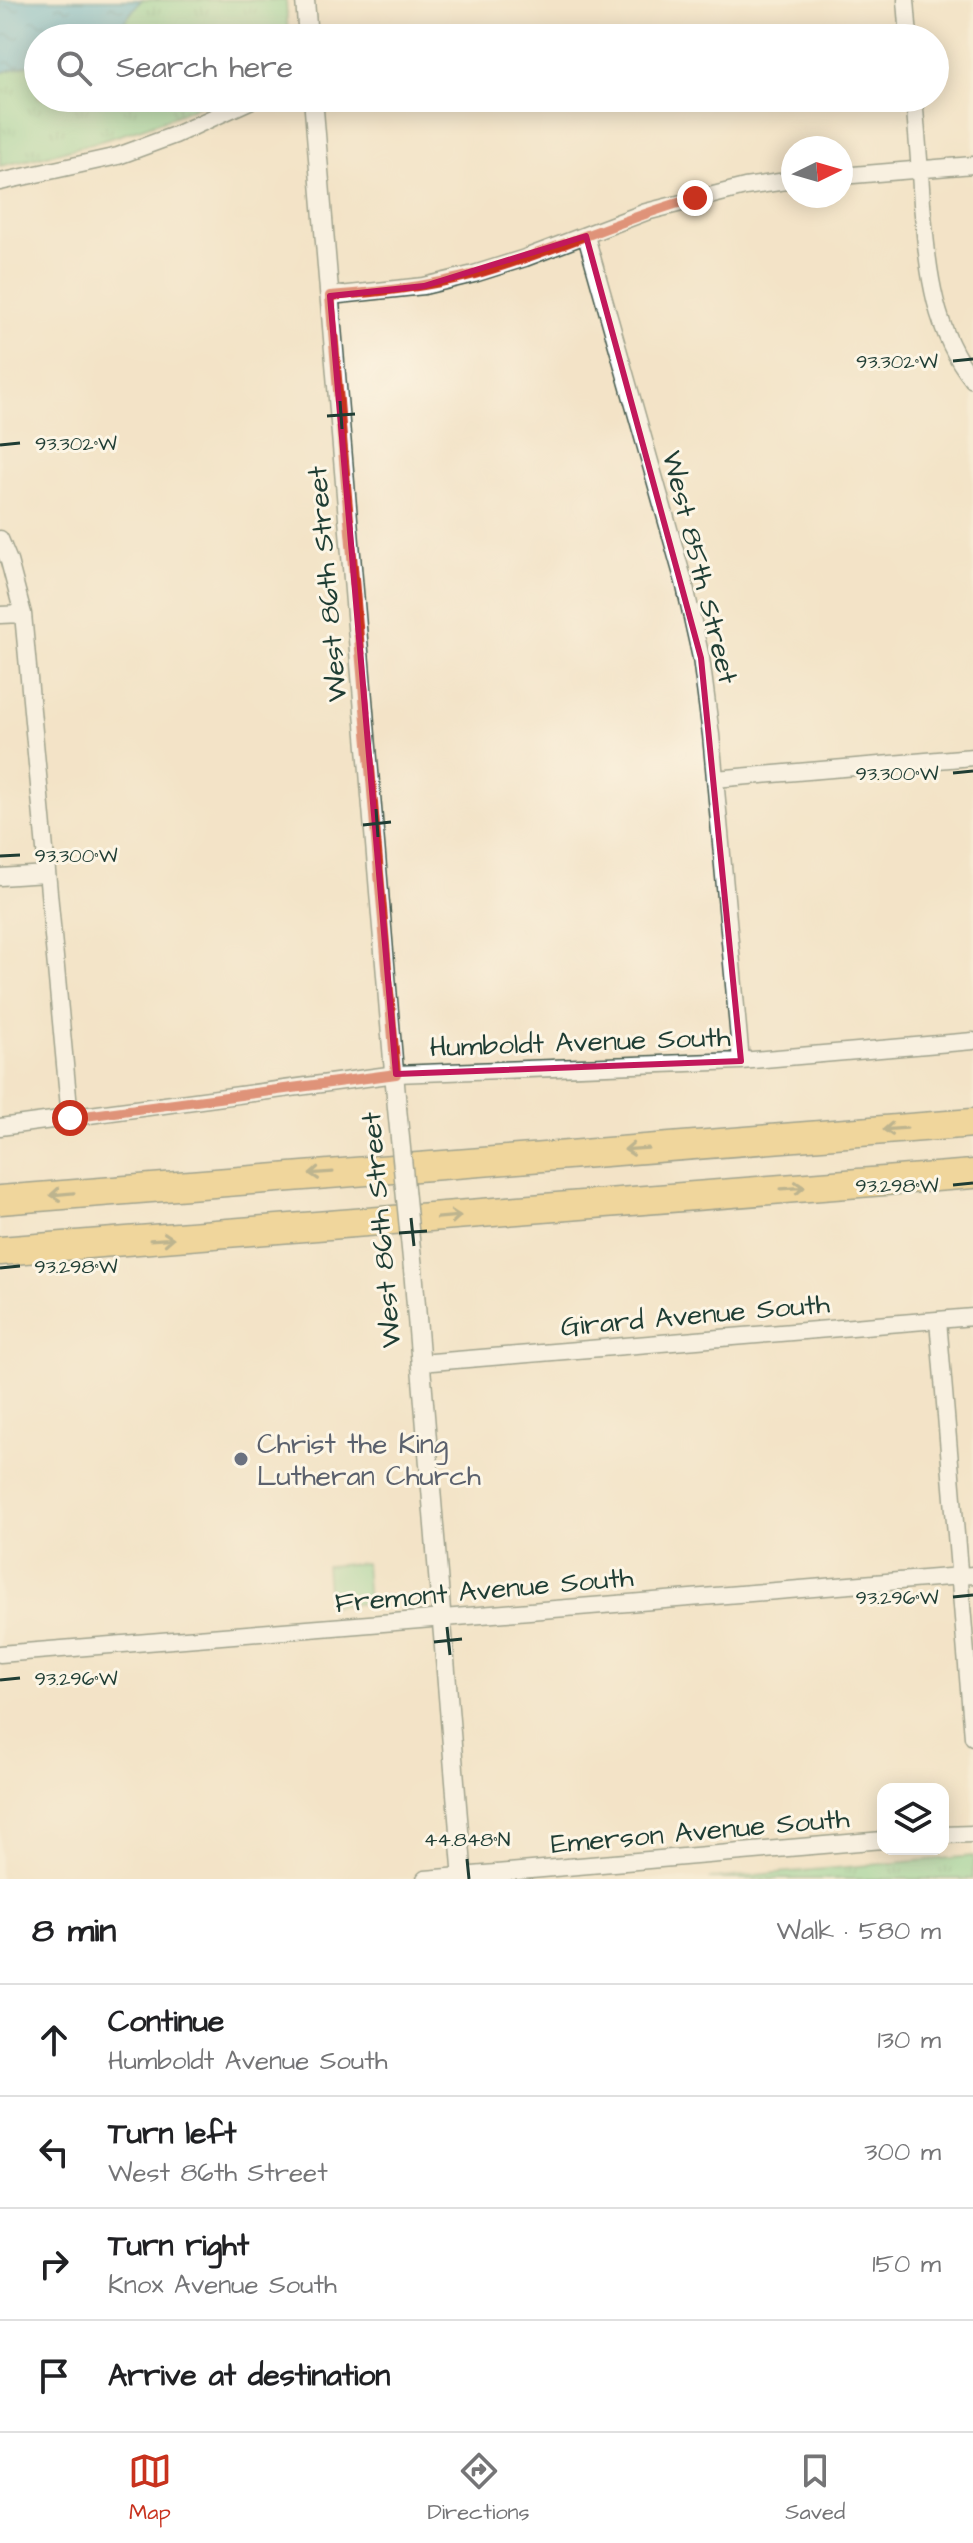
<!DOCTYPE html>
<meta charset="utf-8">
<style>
:root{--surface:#fff;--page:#f2f2f2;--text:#202124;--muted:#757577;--line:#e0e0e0;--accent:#c8321e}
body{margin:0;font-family:"Architects Daughter",sans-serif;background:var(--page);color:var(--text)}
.controls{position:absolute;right:24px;bottom:24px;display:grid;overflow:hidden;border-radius:16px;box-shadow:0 4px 20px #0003}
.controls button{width:72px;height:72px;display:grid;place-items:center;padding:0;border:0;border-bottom:2px solid var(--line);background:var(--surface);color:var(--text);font:40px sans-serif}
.compass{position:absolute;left:781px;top:136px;width:72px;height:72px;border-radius:50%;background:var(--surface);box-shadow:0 4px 20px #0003;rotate:85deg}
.stop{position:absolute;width:24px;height:24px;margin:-18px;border:6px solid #c8321e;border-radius:50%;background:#fff}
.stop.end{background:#c8321e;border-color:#fff;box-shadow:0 2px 8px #0008}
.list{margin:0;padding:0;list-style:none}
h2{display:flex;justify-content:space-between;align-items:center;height:104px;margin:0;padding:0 32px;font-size:34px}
h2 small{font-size:26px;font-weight:400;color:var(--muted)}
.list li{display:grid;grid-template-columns:52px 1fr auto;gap:24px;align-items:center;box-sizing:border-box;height:112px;padding:0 32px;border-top:2px solid var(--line)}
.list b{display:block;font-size:30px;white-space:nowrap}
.list p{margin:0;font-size:26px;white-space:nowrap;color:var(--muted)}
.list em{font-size:26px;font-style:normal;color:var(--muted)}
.icon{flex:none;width:44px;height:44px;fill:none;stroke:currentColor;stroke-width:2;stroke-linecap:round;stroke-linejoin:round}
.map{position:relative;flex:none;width:973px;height:1879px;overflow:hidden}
.search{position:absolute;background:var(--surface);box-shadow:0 4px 20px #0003;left:24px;right:24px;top:24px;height:88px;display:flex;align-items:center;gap:20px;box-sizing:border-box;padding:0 28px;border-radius:44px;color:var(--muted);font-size:30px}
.sheet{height:552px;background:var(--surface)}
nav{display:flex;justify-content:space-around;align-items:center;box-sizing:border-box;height:112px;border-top:2px solid var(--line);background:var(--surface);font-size:22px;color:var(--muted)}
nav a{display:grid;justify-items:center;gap:4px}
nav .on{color:var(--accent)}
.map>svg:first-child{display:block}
</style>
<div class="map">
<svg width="973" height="1879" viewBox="0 0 973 1879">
<defs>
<pattern id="park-tufts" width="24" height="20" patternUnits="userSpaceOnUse" patternTransform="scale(2)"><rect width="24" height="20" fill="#82d394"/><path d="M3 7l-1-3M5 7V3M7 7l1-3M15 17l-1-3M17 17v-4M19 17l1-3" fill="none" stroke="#6aac7a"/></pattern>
<pattern id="water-ripples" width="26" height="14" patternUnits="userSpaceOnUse" patternTransform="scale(2)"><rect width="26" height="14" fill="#52b2d1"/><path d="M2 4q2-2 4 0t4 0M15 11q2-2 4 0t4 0" fill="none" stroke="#4392aa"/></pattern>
</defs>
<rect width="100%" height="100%" fill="#fcf5e5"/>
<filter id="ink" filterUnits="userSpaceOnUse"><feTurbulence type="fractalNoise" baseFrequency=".0125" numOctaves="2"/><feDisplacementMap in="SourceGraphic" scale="16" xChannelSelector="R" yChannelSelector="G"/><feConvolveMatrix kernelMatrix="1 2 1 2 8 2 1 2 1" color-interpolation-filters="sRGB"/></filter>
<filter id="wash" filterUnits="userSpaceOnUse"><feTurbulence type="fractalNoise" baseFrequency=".006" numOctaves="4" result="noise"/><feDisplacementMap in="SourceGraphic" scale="32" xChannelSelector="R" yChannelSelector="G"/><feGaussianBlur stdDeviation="1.8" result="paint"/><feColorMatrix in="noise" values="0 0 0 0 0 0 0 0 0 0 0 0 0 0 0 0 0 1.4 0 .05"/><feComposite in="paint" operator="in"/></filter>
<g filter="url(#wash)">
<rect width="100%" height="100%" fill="#f3e3c7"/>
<!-- park -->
<path fill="url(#park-tufts)" stroke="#508864" stroke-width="2" d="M141,0H286L288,38H111Z
M38,62V98H215C151,130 70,151 0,166V73Z
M973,1856V1879H709Z"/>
<!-- garden -->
<path fill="#82d394" stroke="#508864" stroke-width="2" d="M365,1563L368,1603L329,1606L326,1566Z"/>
<!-- water -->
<path fill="url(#water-ripples)" stroke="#387882" stroke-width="2" d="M0,0H141L111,38H38V62L0,73Z"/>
</g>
<g filter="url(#ink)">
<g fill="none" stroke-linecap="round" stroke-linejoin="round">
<defs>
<path id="minor" d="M906,0L909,38
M914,98C917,133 920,168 922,204C928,267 932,329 973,380
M841,176L973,165
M0,182L118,156L175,135L256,98
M586,236L684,582L701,658L711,735L741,1061
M330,296L424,286L474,274L525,258L646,212L745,187L793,180
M0,539L9,561L23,614L70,1118
M0,615L23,614
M715,779L973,757
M0,877L46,874
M0,1127L396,1074L741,1061L973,1041
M938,1320L973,1737
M420,1363L973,1317
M0,1654L973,1575
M943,1835L973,1834
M425,1879L883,1840"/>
<path id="tertiary" d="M305,0L308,38
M313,98L397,1108
M413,1269L463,1879"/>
<path id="motorway" d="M0,1200L973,1123
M0,1251L973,1174"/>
</defs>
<!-- minor casing -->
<use href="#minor" stroke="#3f564a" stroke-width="19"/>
<!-- tertiary casing -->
<use href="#tertiary" stroke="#3f564a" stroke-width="21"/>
<!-- motorway casing -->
<use href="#motorway" stroke="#3f564a" stroke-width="31"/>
<!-- minor -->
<use href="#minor" stroke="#fff" stroke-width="16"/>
<!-- tertiary -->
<use href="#tertiary" stroke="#fff" stroke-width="18"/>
<!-- motorway -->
<use href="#motorway" stroke="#eec569" stroke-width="28"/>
<defs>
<path id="tertiary-bridge" d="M397,1108L413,1269"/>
</defs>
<!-- tertiary-bridge casing -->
<use href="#tertiary-bridge" stroke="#3f564a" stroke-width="21" stroke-linecap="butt"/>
<!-- tertiary-bridge -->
<use href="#tertiary-bridge" stroke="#fff" stroke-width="18"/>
</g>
<!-- one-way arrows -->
<defs><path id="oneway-shaft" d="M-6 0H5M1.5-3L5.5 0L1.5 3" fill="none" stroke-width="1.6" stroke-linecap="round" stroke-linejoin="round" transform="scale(2)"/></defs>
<g stroke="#7c7a4c">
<use href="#oneway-shaft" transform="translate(895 1129) rotate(176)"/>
<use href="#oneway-shaft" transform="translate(636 1149) rotate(176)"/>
<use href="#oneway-shaft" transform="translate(321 1173) rotate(176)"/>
<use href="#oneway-shaft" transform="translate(793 1188) rotate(-4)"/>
<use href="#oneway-shaft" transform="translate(62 1194) rotate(175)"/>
<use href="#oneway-shaft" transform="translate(449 1217) rotate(-5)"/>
<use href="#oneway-shaft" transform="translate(162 1239) rotate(-4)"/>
</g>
</g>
<g fill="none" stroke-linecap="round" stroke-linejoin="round" filter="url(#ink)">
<!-- route -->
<path stroke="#c8321e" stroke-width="10" d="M70,1118L396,1074L330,296C379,292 427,287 475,274C550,253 620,219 695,198"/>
</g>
<!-- marked area -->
<path d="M0 0H973V1879H0ZM586,236L701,658L741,1061L396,1074L330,296L424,286Z" fill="#f3e3c7" fill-opacity=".55" fill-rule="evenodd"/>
<path fill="none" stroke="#c2185b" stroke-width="6" stroke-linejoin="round" d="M586,236L701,658L741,1061L396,1074L330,296L424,286Z"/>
<!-- ticks -->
<path fill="none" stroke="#1f3d34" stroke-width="3" d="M953,361L973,359M340,401L342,429M327,416L355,414M0,445L20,443M953,773L973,771M376,809L378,837M363,825L391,822M0,856L20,855M953,1185L973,1183M411,1218L414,1246M399,1233L427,1231M0,1268L20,1266M953,1597L973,1595M447,1627L450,1655M434,1642L462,1639M0,1680L20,1678M467,1859L469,1879"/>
<!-- markers -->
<circle fill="#6b7280" stroke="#fcf5e5" stroke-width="3" cx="241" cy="1459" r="8"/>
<g text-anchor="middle" stroke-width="6" stroke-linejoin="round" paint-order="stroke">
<!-- street labels -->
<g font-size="28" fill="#1f3d34" stroke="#fcf5e5">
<text transform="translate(701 567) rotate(76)" y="10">West 85th Street</text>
<text transform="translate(326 584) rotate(-95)" y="10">West 86th Street</text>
<text transform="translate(580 1041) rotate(-2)" y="10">Humboldt Avenue South</text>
<text transform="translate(380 1230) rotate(-95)" y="10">West 86th Street</text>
<text transform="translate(695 1314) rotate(-5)" y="10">Girard Avenue South</text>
<text transform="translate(484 1589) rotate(-5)" y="10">Fremont Avenue South</text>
<text transform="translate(700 1830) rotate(-5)" y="10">Emerson Avenue South</text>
</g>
<!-- worship labels -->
<g font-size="28" fill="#5b616d" stroke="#fcf5e5" text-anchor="start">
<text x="257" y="1453">Christ the King<tspan x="257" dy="32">Lutheran Church</tspan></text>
</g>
</g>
<g font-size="20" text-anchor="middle" fill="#1f3d34" stroke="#fcf5e5" stroke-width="6" stroke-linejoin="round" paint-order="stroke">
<text x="897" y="368">93.302°W</text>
<text x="76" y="450">93.302°W</text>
<text x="897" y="780">93.300°W</text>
<text x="76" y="862">93.300°W</text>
<text x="897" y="1192">93.298°W</text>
<text x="76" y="1273">93.298°W</text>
<text x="897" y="1604">93.296°W</text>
<text x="76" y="1685">93.296°W</text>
<text x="467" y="1846">44.848°N</text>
</g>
</svg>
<div class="controls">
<button><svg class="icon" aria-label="layers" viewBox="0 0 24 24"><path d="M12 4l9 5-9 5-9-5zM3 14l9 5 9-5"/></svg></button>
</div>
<svg class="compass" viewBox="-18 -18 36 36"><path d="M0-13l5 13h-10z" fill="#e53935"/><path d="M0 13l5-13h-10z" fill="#757577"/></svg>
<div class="stop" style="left:70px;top:1118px"></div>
<div class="stop end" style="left:695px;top:198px"></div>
<div class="search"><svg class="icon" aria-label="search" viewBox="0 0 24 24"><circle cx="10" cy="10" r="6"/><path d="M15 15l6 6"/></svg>Search here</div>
</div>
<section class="sheet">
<h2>8 min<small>Walk · 580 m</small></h2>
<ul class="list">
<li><svg class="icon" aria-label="ahead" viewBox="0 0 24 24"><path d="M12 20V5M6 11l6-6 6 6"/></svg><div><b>Continue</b><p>Humboldt Avenue South</p></div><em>130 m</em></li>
<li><svg class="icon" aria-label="left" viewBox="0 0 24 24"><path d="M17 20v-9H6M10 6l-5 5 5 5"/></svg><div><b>Turn left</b><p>West 86th Street</p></div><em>300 m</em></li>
<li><svg class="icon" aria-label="right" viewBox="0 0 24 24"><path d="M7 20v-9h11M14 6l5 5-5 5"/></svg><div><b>Turn right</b><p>Knox Avenue South</p></div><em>150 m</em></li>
<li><svg class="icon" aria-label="arrive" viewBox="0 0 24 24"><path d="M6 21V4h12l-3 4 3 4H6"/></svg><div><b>Arrive at destination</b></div></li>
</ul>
</section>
<nav>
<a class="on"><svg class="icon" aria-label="map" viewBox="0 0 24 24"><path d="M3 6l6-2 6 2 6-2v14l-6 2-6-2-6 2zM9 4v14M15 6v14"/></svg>Map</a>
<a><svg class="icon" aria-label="directions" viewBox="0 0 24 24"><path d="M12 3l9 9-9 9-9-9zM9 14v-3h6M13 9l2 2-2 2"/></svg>Directions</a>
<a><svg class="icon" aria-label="saved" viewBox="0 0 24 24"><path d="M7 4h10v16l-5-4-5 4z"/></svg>Saved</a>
</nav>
